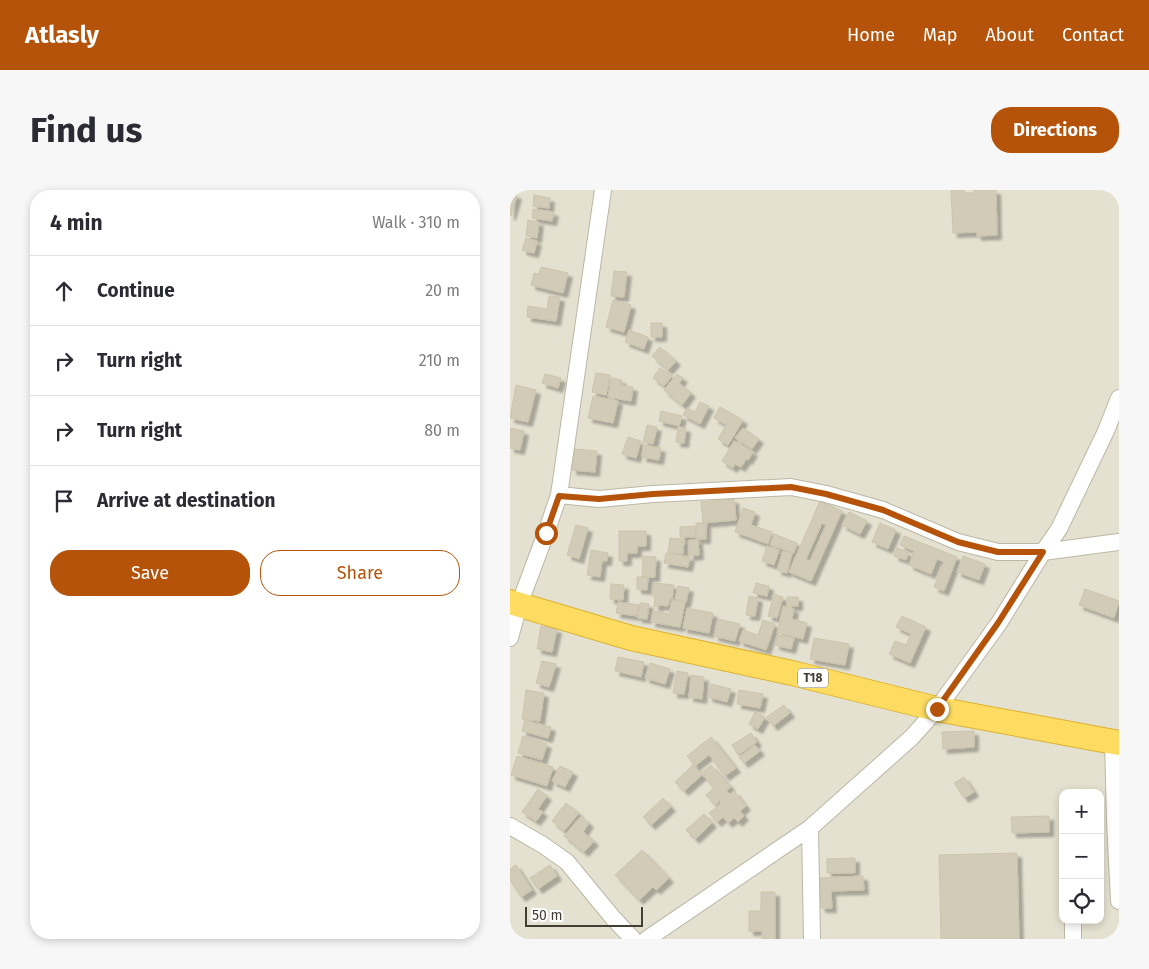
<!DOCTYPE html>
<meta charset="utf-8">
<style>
:root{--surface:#fff;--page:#f7f7f7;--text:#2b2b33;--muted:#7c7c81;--line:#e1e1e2;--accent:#b45309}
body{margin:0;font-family:"Fira Sans",sans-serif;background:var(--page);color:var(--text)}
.controls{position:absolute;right:15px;bottom:15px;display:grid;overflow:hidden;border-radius:10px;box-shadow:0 2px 8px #0003}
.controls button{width:45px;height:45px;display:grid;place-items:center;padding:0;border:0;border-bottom:1px solid var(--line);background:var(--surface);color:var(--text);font:25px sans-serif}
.scale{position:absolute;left:15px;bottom:12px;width:118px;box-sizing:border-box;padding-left:5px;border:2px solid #423e33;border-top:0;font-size:14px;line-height:18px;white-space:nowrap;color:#423e33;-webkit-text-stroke:4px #fff;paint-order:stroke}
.stop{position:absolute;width:15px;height:15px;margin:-11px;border:4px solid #b45309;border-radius:50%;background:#fff}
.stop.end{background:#b45309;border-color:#fff;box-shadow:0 1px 5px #0008}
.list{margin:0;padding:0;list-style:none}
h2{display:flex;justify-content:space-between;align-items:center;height:65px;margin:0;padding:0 20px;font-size:21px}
h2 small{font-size:16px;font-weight:400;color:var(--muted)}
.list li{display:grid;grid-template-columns:32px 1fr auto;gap:15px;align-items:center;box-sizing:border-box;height:70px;padding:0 20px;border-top:1px solid var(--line)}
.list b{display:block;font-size:19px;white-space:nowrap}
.list em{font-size:16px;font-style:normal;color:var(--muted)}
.actions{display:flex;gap:10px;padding:15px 20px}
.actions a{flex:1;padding:11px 0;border:1px solid var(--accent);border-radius:20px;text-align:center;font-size:18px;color:var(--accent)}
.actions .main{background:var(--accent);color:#fff}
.icon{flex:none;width:28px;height:28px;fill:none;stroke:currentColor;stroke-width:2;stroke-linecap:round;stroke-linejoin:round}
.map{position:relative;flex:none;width:609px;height:749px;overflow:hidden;border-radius:20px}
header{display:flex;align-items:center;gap:30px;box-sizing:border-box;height:70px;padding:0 25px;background:var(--accent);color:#fff}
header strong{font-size:24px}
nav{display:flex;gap:28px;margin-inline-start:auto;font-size:18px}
.intro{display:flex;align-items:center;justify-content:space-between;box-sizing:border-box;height:120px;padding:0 30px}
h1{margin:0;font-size:35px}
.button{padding:12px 22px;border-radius:20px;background:var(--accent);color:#fff;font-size:18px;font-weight:700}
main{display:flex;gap:30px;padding:0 30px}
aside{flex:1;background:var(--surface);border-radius:20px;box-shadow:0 2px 8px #0003}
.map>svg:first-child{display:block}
</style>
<header>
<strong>Atlasly</strong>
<nav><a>Home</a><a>Map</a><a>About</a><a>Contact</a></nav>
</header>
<div class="intro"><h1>Find us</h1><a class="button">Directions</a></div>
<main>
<aside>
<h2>4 min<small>Walk · 310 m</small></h2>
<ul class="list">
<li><svg class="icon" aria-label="ahead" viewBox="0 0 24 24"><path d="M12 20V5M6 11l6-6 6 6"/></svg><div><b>Continue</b></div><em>20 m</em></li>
<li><svg class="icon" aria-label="right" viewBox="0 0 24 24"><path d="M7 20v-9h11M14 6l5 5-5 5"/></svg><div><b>Turn right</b></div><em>210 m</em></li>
<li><svg class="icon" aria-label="right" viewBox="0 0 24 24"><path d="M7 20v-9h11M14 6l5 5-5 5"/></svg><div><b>Turn right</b></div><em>80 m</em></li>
<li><svg class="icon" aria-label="arrive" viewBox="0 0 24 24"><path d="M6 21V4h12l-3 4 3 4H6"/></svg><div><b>Arrive at destination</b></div></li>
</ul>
<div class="actions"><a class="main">Save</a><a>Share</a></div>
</aside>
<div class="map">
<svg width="609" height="749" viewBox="0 0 609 749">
<defs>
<filter id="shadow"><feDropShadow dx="4.5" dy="4.5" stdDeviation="1" flood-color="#0004"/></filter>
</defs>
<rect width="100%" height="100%" fill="#f1eee2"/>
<!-- residential -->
<path fill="#e5e1d0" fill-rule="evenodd" d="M0,0H609V749H0ZM553,603H590V730H553Z"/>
<!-- building -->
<path fill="#d2cbb7" stroke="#cdc4ab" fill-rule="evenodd" filter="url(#shadow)" d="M441,0H454V3H464V0H486L487,45L467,46V42L443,43Z
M0,3L7,5L1,26L0,25Z
M24,5L40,8L39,18L23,16Z
M23,19L44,22L42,31L22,28Z
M18,30L29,32L27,48L16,46Z
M16,48L27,51L24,63L12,60Z
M31,77L58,83L53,103L21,95L24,83L29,84Z
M104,81L117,82L114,107L101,106Z
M39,106L50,107L46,131L17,127L18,116L37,119Z
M103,110L121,115L114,142L96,137Z
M141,133H152V147H141Z
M119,140L138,147L134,159L115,152Z
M150,157L166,171L158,180L142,166Z
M150,178L162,186L154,196L143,188Z
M86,183L100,185L96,205L82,202Z
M35,184L51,188L48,198L32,193Z
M167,184L173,188L169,193L181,203L172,215L154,200Z
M101,188L112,190L111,195L123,197L121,211L98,207Z
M6,195L26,200L18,232L0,228Z
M83,206L108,211L103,233L78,228Z
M190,212L199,216L190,234L173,225L177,218L185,222Z
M210,217L233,230L218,255L208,249L216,235L204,228Z
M151,221L172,226L169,236L149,231Z
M137,235L147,237L143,254L133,252Z
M168,237L176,238L174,253L166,252Z
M0,238L14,241L10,260L0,258Z
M233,238L249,249L242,259L225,248Z
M118,247L131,251L126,268L112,264Z
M224,251L243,262L238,270L236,269L231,277L225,274L223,278L212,271Z
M133,255L151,258L149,270L132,267Z
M64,259L87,261L85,282L62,280Z
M224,309L226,330L193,333L191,312Z
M310,311L332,321L301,391L279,382ZM312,333L316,335L300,371L296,369Z
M233,318L245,322L241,335L262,342L258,354L225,342Z
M339,322L357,331L350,344L332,335Z
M186,333H196V349H186Z
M370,333L386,340L378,359L362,352Z
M66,335L78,338L69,369L57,365Z
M185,336V347H170V337Z
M109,341H136V356H127V363H117V371H109Z
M264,344L287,353L284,363L260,355Z
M394,346L447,367L434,401L424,397L434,372L427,369L421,384L399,375L404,361L390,355Z
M160,348L174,349L173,364L158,363Z
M179,350H188L189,365L179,366Z
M257,356L269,360L264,375L252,371Z
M387,358L399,363L396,370L384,366Z
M81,360L98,363L97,371H92L90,387L77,385Z
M273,361L282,363L277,383L267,380Z
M156,363L180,367L178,377L154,373Z
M133,366L146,367L145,387H132Z
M453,366L475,374L469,390L447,382Z
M127,387H138L137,400L127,399Z
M144,393L164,395L162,409L160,408L158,416L149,415L148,417L144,416L145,406H142Z
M246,393L259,396L257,406L243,403Z
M101,394L114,395L113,410L100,409Z
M168,396L179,398L176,412L165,409Z
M575,399L609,411L604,428L569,415Z
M264,404L273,407L267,428L258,426Z
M239,406L248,408L245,426L236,425Z
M277,407H288V416H277Z
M162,410L175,412L170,437L141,432L143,421L159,424Z
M108,412L129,415L127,426L106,423Z
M130,413L139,414L137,429L128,428Z
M273,416L284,419L282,429L297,433L293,449L267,443Z
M177,418L203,423L199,443L173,438Z
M392,426L416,437L400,473L379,464L385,451L396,455L401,444L386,437Z
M208,429L230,434L225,451L204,446Z
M253,430L265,434L256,460L229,451L233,440L248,445Z
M31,436L47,439L42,462L27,459Z
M267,445L284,448L281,459L265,455Z
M304,448L339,454L335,475L300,469Z
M108,467L134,472L131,487L105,481Z
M32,471L46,474L39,497L26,493Z
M140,473L160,479L155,494L135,488Z
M167,481L178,483L174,504L163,503Z
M181,485L194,487L192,509L179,507Z
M201,494L221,499L217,512L198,507Z
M16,500L34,503L30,531L12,529Z
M229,500L253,504L250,518L227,514Z
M274,515L280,523L263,536L257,527Z
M245,522L255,527L248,539L239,534Z
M15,530L41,537L38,548L12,541Z
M464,541V557L433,559L432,542Z
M241,543L247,552L228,565L222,555Z
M13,546L37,554L32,570L8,563Z
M201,547L226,578L215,586L199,565L185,576L177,566Z
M245,555L250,561L234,573L229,567Z
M7,566L43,577L37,596L1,585Z
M183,575L192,585L174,601L165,592Z
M201,575L221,597L216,601L220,604L224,601L236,616L230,621L234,626L228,632L224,628L218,633L213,627L207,632L199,623L211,613L210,611L205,615L196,605L204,598L191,583Z
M50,576L63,582L55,597L42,591Z
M454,587L464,602L454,608L444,593Z
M28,599L37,606L28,619L33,622L26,631L12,622Z
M153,608L161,617L141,635L133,627Z
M56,613L69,623L54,641L42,631Z
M194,624L202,633L185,649L176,640Z
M71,626L79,633L73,642L84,651L74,662L54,646Z
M539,626V642L502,643L501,627Z
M132,660L159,688L146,700L143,697L129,710L105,685Z
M507,663L509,749H431L429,665Z
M345,668V683H317V669Z
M6,675L22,700L11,707L0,690V679Z
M40,675L47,686L28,699L20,688Z
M353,686L354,700L321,701L322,718H311L310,688Z
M251,702H265V749H252V741H239V721H251Z"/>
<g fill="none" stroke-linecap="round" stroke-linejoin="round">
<defs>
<path id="minor" d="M49,305L89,309L143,304L281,297L316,304L373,320L448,352L488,362H533L609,352
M0,448L9,415L36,343L49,305L93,0
M603,551L605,631L609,711
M0,636L33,655L57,672L103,728L123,749
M300,638L302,749
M563,730V749
M137,749L300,638L402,547L427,519L489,433L533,362L549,339L596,241L609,208"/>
<path id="highway" d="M0,412L121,448L282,483L427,519L609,553"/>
</defs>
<!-- minor casing -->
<use href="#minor" stroke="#bcb7a5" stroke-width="18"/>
<!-- highway casing -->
<use href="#highway" stroke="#dcb231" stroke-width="26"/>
<!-- minor -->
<use href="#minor" stroke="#fff" stroke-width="16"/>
<!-- highway -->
<use href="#highway" stroke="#fddc61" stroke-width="24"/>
</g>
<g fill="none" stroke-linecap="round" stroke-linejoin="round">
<!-- route -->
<path stroke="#b45309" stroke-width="6" d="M36,343L49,306L89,309L143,304L281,297L316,304L373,320L448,352L488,362H533L488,433L427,519"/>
</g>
<g text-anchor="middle" stroke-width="4.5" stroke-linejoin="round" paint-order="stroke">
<!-- shield labels -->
<rect fill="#fff" stroke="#7b7870" stroke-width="1" x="288" y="478.5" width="30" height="19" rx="4"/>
<g font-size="12" font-weight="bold" fill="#423e33">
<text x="303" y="492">T18</text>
</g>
</g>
</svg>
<div class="controls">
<button>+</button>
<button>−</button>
<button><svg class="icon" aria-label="locate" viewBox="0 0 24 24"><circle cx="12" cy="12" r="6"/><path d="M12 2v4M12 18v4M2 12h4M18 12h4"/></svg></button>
</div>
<div class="scale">50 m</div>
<div class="stop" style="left:36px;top:343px"></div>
<div class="stop end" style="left:427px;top:519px"></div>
</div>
</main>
